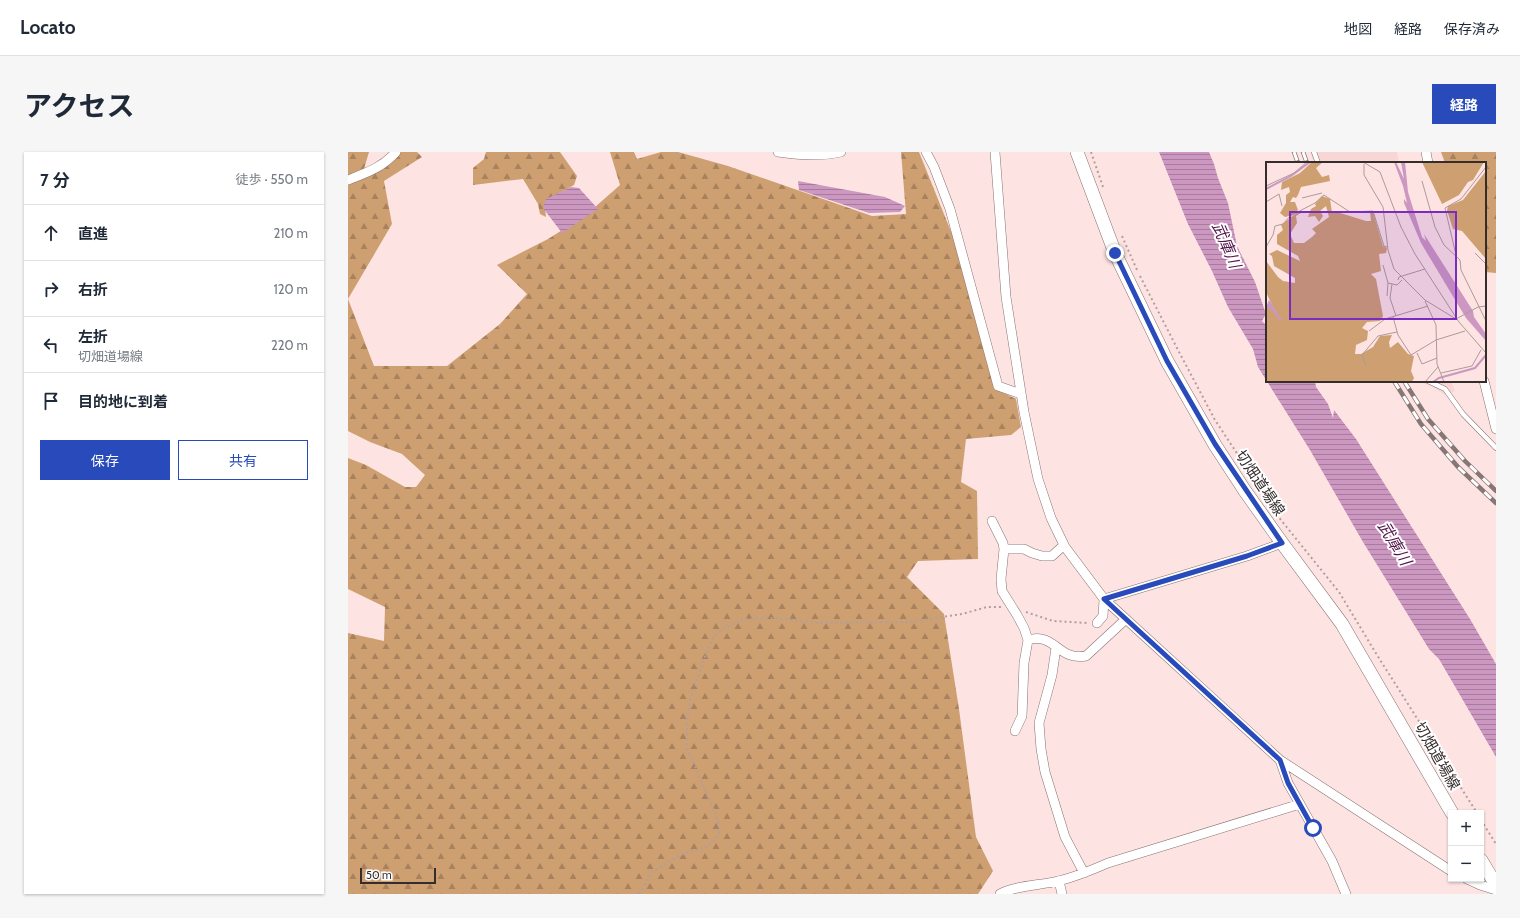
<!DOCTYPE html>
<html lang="ja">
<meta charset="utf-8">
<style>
:root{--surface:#fff;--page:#f6f6f7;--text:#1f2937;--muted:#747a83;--line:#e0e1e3;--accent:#294aba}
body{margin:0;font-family:Cabin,"Noto Sans JP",sans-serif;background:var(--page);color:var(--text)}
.controls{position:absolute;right:12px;bottom:12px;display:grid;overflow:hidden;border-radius:0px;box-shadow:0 1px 3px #0004}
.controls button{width:36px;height:36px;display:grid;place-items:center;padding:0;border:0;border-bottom:1px solid var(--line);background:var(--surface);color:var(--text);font:20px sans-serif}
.scale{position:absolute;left:12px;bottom:10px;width:76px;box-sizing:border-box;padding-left:4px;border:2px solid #352c2c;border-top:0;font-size:11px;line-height:14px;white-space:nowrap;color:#352c2c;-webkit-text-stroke:3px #fff;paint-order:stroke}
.stop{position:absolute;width:12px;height:12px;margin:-9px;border:3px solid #294aba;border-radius:50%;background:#fff}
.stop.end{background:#294aba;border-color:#fff;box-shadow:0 1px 4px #0008}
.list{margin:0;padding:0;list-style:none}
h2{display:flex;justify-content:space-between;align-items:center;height:52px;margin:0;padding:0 16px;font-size:17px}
h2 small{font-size:13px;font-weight:400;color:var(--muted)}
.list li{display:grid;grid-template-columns:26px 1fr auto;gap:12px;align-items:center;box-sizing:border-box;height:56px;padding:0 16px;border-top:1px solid var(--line)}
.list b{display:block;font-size:15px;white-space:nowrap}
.list p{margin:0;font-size:13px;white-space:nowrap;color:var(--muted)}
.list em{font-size:13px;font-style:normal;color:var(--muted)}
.actions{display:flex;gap:8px;padding:12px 16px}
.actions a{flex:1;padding:9px 0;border:1px solid var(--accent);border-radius:0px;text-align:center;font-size:14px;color:var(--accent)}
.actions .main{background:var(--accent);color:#fff}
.icon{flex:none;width:22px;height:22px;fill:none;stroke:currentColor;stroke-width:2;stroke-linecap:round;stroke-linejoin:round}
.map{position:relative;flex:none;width:1148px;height:742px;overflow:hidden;border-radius:0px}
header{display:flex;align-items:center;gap:24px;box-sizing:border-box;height:56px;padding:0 20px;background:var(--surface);border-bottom:1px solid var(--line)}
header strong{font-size:19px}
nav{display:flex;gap:22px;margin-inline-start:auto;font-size:14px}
.intro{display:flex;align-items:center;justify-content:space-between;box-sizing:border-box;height:96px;padding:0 24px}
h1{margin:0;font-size:28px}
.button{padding:10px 18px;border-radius:0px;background:var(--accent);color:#fff;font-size:14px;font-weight:700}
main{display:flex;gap:24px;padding:0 24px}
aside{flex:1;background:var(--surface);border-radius:0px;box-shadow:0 1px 3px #0004}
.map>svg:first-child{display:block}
</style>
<header>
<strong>Locato</strong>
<nav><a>地図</a><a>経路</a><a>保存済み</a></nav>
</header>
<div class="intro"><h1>アクセス</h1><a class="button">経路</a></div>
<main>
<aside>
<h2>7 分<small>徒歩 · 550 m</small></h2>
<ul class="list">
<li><svg class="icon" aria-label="ahead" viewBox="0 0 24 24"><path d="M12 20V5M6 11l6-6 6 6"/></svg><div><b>直進</b></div><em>210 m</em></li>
<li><svg class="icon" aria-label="right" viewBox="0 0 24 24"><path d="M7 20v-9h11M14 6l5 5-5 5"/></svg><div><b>右折</b></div><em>120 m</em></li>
<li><svg class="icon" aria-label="left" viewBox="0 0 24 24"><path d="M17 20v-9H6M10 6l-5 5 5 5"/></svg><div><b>左折</b><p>切畑道場線</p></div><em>220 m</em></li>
<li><svg class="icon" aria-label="arrive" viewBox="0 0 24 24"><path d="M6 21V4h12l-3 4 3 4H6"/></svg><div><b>目的地に到着</b></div></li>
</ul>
<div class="actions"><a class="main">保存</a><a>共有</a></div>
</aside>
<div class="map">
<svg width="1148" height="742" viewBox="0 0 1148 742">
<defs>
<pattern id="forest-firs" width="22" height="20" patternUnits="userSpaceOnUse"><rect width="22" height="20" fill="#ce9f71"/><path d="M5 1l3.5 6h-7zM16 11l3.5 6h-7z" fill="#a8825d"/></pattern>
<pattern id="water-rules" width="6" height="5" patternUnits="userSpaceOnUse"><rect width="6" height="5" fill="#cc97c0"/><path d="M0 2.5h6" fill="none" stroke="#a67b9c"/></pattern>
</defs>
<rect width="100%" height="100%" fill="#fde4e3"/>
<!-- built -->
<path fill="#f8d6d5" d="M962,0H1049L1051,11H966Z
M1068,229H1103L1107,239L1097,243L1083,234Z"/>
<!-- forest -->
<path fill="url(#forest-firs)" d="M0,0H21L16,17L0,24Z
M53,0H69L74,5L36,29L44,72L0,147L26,214H99L152,172L179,142L149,113L200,87L238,63L272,33L262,0H286L289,7L313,0H330L380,14L524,64L558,62L553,0H571L604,82L646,236L668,247L673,275L663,283L618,287L613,330L629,339L630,407L570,409L559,425L596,462L611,557L628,685L645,719L630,742H0V481L36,489L37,455L0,437V306L18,313L57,335H68L77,323L54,302L22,290L0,279V30L37,16Z
M138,0H212L229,24L226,33L199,48L197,56L198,65L192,62L190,52L175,27L125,33V16L136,7Z
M1093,0H1148V121L1137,120V11H1097Z"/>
<!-- water -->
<path fill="url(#water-rules)" d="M811,0H861L866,12L870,26L880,51L889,94L907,130L918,162L914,169L919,174V229H967L968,235L980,252L985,266L986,258L1008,287L1122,467L1148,512V605L1091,507L1081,497L1015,390L962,298L910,215L905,197L880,155L864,119L840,72Z
M450,29L537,45L557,54L552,60L521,61L451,38Z
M223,35L231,36L250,57L214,81L195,56L198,47Z"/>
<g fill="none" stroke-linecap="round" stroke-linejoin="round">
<defs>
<path id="lane" d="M966,0L970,11
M1080,229L1097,237L1115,262L1148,296"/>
<path id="street" d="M430,0C450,3 472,5 493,0
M578,0L586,15L602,57L650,234L673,242
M647,0L658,145L676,260L690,327L703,366L717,395L756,447L932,608L1103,719
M1078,0L1080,11
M0,28C18,21 35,15 48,0
M1136,229L1148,277
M644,369L655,391L656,397L653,427L654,439L669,463L676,476L680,488
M656,397H676L684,401L694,404H704L716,393
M749,471L755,464L756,447L899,404L934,391
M708,496L704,523L691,571L693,597L697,620L717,685L736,721
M667,579L674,564L676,511L680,488C708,480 709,509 738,504L778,467
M932,608L940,631L984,709L998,742
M1119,727L1132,733L1148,738
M711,729L714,742
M652,742C664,734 695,733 710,729C727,725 744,718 760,711L952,652"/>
<path id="secondary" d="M729,0L767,101L819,209L867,293L897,339L934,391L994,472L1104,661
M1133,708L1148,733"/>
</defs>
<!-- lane casing -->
<use href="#lane" stroke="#877271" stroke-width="5.5"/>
<!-- street casing -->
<use href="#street" stroke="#877271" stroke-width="10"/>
<!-- secondary casing -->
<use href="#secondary" stroke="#877271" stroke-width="14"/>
<!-- path -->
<path stroke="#b19e9e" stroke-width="2" stroke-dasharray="2 3" stroke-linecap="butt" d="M743,0L755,35
M774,84L789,118
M792,124L830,198L867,268L933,368L991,440L1029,503L1129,661
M678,460L705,469L740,471
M1133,668L1148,692
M291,742L304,720L338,700L357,696L368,687L372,678L367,661L339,596V569L342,549L356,507L365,486L374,477L396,467L429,466L470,471L562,470L614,462L639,455H654"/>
<!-- lane -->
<use href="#lane" stroke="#fff" stroke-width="4.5"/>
<!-- street -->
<use href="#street" stroke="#fff" stroke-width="9"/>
<!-- secondary -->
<use href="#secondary" stroke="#fff" stroke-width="13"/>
<defs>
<path id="rail" d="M946,0L950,11
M955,0L959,11
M1046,229L1073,272L1110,315L1148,351
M1056,229L1080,267L1117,309L1148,339"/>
</defs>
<!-- rail casing -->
<use href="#rail" stroke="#867676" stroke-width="4.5"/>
<!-- rail -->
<use href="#rail" stroke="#fff" stroke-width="3" stroke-dasharray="9" stroke-linecap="butt"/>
</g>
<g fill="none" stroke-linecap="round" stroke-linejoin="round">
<!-- route -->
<path stroke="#294aba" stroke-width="5" d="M767,101L819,209L867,292L934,391L899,404L756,447L932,608L940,631L965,676"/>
</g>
<g text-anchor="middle" stroke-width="4" stroke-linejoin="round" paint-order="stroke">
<!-- street labels -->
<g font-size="15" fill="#352c2c" stroke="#fff">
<text transform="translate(912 331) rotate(56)" y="5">切畑道場線</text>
<text transform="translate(1089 604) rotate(60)" y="5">切畑道場線</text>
</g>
<!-- water labels -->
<g font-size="16" font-style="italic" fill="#53154a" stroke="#fff">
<text transform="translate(879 93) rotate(67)" y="6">武庫川</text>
<text transform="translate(1047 391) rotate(59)" y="6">武庫川</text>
</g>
</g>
<!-- overview -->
<g transform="translate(918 10)">
<rect width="220" height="220" fill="#fde4e3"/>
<path d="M46,0H57L50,6L56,15L63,13L64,19L35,25L32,33L30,36L27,35L24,40H29L32,48L27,53L19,55L14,51L20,41V33L24,30L23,25L15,28L16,20L34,11ZM156,0H218L207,18L202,20L193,33L176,42ZM220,9V97L196,69L187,67L181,48L182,44L197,38ZM56,34L64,37L66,51L71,50L100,59H105L104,50H107L117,84L121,86L120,91L113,92L115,109L105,112L110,117L117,154L114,159L101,160L96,166L102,169L101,178L90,183L89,192H95L107,185L114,174L126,173L123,180L124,186L132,180L142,192L148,194L145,209L148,216L146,220H0V144L7,145L0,130V99L12,115L17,119L29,121V116L8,104L6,94L3,92L11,88L34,99L32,94L11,82V73L17,68L15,63L33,49L35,51L30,54L31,61L24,72L28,81H38L46,75L50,71L46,67L63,55L60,44L54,49L57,54L53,60L49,54L42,55L45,47L50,44L49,42Z" fill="#ce9f71"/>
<path d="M128,0H130L138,17L135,0H139L142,30L156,75L160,79L158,72L207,149L208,155L220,172V179L200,156L155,81L138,41V37L141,41L137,24ZM3,138L4,139L16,158L14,159L7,149L0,145Z" fill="#cc97c0"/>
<path fill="none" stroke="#cc97c0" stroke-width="2" d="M0,27L25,14L44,0M167,220L173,216L209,206L220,193"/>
<path fill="none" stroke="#ad9a9a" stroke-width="1" d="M97,0L114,10L135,65L149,92L193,160L220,191M98,2V13L117,45L122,88L128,107L159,138L190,157M156,19L169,65L178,83L194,98L195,108L220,159M0,24L28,11L41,0M36,36L56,31M0,40L13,32L16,44M0,85L7,73L9,64L17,62L24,54L49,41L58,33L84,50L107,49L118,84L121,85M209,91L220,102M190,93L179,46L195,37L220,5M117,103L122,121M132,118L133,115L159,107M126,122L124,136L130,154M121,134L122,121L131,123L136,118M159,139L170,163L171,202L178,220M127,155L132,173L145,193L170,178L199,169M190,157L212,145L220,144M103,169L119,157L162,144M151,191L156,202L171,196M100,204L96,193L112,174L131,170M175,211L206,204L215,188M159,220L172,205"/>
<path fill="#7b2cbf" fill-opacity="0.15" stroke="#7b2cbf" stroke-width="2" d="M24,50H190V157H24Z"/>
<rect width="220" height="220" fill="none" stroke="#352c2c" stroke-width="2"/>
</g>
</svg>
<div class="controls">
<button>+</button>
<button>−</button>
</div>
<div class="scale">50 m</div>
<div class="stop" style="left:965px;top:676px"></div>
<div class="stop end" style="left:767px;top:101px"></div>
</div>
</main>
